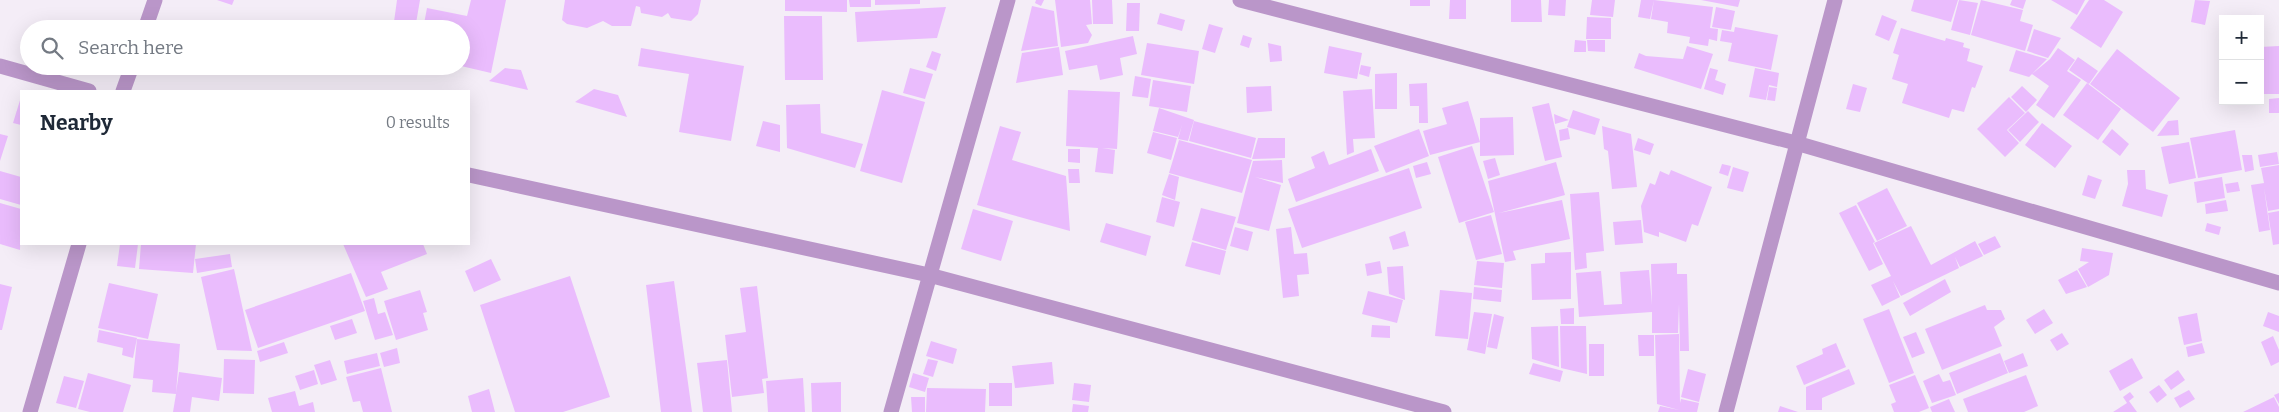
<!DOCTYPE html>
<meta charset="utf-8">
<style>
:root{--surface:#fff;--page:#f2f2f3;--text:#1f2937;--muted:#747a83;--line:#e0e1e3}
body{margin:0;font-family:Bitter,serif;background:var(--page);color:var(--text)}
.controls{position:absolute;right:15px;top:15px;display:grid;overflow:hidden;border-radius:0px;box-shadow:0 5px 20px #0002}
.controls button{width:45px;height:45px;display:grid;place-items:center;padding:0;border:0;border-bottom:1px solid var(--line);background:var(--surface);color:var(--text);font:25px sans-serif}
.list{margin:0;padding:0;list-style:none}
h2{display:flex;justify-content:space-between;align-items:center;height:65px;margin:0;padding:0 20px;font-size:21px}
h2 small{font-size:16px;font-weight:400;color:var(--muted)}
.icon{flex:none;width:28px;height:28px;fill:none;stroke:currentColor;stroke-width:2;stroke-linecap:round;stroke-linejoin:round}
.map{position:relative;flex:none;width:2279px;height:412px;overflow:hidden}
.search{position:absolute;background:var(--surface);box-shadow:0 5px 20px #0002;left:20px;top:20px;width:450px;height:55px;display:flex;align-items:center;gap:12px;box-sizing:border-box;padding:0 18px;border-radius:28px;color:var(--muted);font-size:19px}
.panel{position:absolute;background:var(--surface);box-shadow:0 5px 20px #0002;left:20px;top:90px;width:450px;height:155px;border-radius:0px}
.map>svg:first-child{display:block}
</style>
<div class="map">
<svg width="2279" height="412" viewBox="0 0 2279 412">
<rect width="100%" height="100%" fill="#f4edf7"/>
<!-- building -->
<path fill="#eabcfd" d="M217,0H234L232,5Z
M397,0H420L415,29H393Z
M471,0H506L491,73L461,66V29H423L427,8L467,16Z
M565,0H701L698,14L691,21L671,18L668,13L662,17L641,13L640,7L636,6L631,26H612L603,21L587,28L567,24L562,20Z
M785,0H847V12L785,11Z
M849,0H871V7H850Z
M875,0H920V4L875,5Z
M1036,0H1044L1041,6L1035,3Z
M1055,0H1090L1092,24L1086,25L1092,35L1088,43L1061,47Z
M1092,0H1112L1113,24H1093Z
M1410,0H1430V6H1410Z
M1450,0H1466V19H1449Z
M1511,0H1541L1542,22H1511Z
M1549,0H1566L1565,16L1548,15Z
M1592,0H1615L1613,17L1590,15Z
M1641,0H1654L1650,19L1638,17Z
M1654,0L1713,7L1710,28L1718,29L1717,41L1709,39L1708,46L1689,43L1690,37L1667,33L1668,22L1651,19Z
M1701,0H1740L1738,7Z
M1914,0H1958L1951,22L1911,11Z
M1959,0L1978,3L1970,35L1951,30Z
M1981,0L2023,10L2020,21L2033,25L2025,51L1971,35Z
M2012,0H2026L2023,9L2010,5Z
M2051,0H2085L2077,15Z
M2089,0H2104L2123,12L2101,48L2070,28Z
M2195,0L2210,1L2205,25L2191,22Z
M1127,3H1140L1139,31H1126Z
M1032,6L1054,11L1058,46L1021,51Z
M946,7L937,38L857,42L855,12Z
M1716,7L1735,11L1731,30L1712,27Z
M1160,13L1185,20L1182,31L1157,24Z
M1882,15L1897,21L1889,41L1875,35Z
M784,16H822L823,80H785Z
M1587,17L1611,18V39H1586Z
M1209,24L1223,28L1215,53L1202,49Z
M1735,27L1778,35L1771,70L1728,61L1732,43L1720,41L1722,30L1734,32Z
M1901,28L1945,41L1946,38L1964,43L1963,47L1970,49L1967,61L1983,66L1975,88L1972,87L1964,112L1952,109L1949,118L1902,103L1908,84L1892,79L1899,55L1893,53Z
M2034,29L2061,38L2048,58L2027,51Z
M1243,35L1252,38L1249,48L1240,45Z
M1133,36L1137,54L1120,58L1123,75L1100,80L1097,65L1069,70L1065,51Z
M1575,40L1586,41V52H1574Z
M1587,40H1605V52L1588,51Z
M1147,43L1199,51L1194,84L1141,75Z
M1268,43L1281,46L1282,61L1270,62Z
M1329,46L1362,53L1357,79L1324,73Z
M1687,46L1713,54L1701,89L1634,68L1639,53L1646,56L1683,59Z
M2279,46V94H2260V47Z
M1059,47L1063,75L1016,83L1022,53Z
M641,48L744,66L731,141L679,132L689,74L638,66Z
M2058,48L2075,60L2067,71L2081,80L2054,118L2036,105L2049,86L2032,74L2050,59Z
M2117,49L2180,98L2153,132L2090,84Z
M2016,50L2047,59L2029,77L2009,71Z
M932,51L941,54L936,71L926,67Z
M2078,57L2098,71L2089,84L2069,70Z
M1361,65L1371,67L1369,77L1359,74Z
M505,68L521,70L528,90L489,81Z
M910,68L933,74L925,99L903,93Z
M1710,68L1718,70L1715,80L1726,84L1723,95L1704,89Z
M1755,68L1779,73L1777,87L1769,85L1766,100L1749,97Z
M1397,73V109H1375V74Z
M1135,76L1151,79L1148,98L1132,96Z
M1153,80L1191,86L1187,112L1149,106Z
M1427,83L1428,123H1419V106H1410L1409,84Z
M2087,83L2121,109L2098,140L2063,115Z
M1853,84L1867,88L1860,112L1846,109Z
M1271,86L1272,111L1247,113L1246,87Z
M2022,86L2037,100L2026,112L2011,97Z
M1769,87L1777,88L1775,101L1767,100Z
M594,89L618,95L627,117L575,102Z
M1372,89L1375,138L1353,139L1354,152L1347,155L1343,91Z
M882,90L925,102L902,183L860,171Z
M1068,90L1120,92L1117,149L1102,148L1115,150L1113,174L1095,172L1098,148L1066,146Z
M21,97V125L13,123Z
M2009,97L2025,113L2007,130L2019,143L2005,157L1977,129Z
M2279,98V113H2269V99Z
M1468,101L1480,142L1430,155L1423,131L1447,124L1442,108Z
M1549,103L1562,157L1545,161L1532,107Z
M820,104L821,133L863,144L855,168L787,148L786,105Z
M1159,108L1194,120L1188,141L1178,139L1182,125L1178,137L1153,131Z
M1573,110L1600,119L1595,135L1567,127Z
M2028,111L2039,122L2020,142L2008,130Z
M1554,114L1569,120L1555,124Z
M1513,117L1514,155L1480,156V118Z
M2178,120L2179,135L2157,136L2168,121Z
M763,121L780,125V152L756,146Z
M1194,121L1256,138L1251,158L1189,141Z
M2042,123L2072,146L2055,168L2025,145Z
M1000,126L1021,132L1012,160L1066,176L1070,231L977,205Z
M1602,126L1631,134L1637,187L1612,189L1608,151L1604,149Z
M1568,128L1570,139L1560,141L1559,130Z
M1419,129L1429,156L1386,173L1374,146Z
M2112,129L2129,144L2120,156L2102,142Z
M2235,130L2242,170L2198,178L2190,138Z
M1153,132L1177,138L1171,160L1147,153Z
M0,134L8,136L0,161Z
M1258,138H1285V158L1252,159Z
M1638,138L1654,144L1650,155L1634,150Z
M1179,140L1252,160L1242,193L1169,173Z
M2189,142L2196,178L2169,184L2161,147Z
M1472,146L1494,212L1459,223L1438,157Z
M1068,149H1080V163L1068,162Z
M1371,149L1379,171L1296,202L1288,179L1315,168L1311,157L1324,151L1329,165Z
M2277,152L2279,164L2260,167L2258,155Z
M2242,155H2252L2254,170L2245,172Z
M1495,158L1500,175L1488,179L1483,161Z
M1282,160L1283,183L1255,177L1281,185L1269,231L1237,223L1253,161Z
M1427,162L1431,174L1416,178L1413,166Z
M1556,162L1565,195L1499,213L1562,200L1570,239L1513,251L1516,260L1505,262L1488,181Z
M1722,164L1731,166L1728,176L1719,173Z
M2279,165V209L2268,211L2264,188L2270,230L2259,232L2251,185L2264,183L2261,168Z
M1733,167L1749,172L1743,192L1727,188Z
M1409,168L1422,208L1302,248L1288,209Z
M1068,169H1079L1080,183H1069Z
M1671,170L1712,187L1698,226L1692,224L1686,242L1659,232V237L1644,232L1641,206L1650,183L1655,185L1660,171L1669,175Z
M2127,170H2145L2146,189L2168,195L2162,217L2122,206L2128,184Z
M0,171L21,177V205L0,199Z
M1169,174L1179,177L1175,200L1162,195Z
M2088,175L2102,180L2095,199L2082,195Z
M2222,177L2225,198L2197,203L2194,182Z
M2238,182L2240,191L2227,193L2225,184Z
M1887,188L1907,226L1877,241L1857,203Z
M1599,192L1604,251L1586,253L1587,268L1575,270L1570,194Z
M1162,197L1180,202L1174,227L1156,222Z
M2226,200L2228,211L2206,214L2205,204Z
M0,203L21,209L20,250L0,244Z
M1856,205L1875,242L1873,243L1883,264L1869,271L1839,213Z
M1201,208L1236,217L1226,250L1192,240Z
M973,209L1013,221L1001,261L961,249Z
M2279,211V244L2273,245L2268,213Z
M1491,215L1502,254L1476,260L1465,222Z
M1641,220L1643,243L1615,245L1613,222Z
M1106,223L1151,236L1146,256L1100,242Z
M2207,223L2221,227L2219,235L2205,231Z
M1911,226L1931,265L1975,241L1983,256L1960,267L1955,257L1959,268L1901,296L1893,281L1900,297L1882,306L1871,285L1891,276L1874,243Z
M1235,227L1253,232L1248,251L1230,246Z
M1291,227L1294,254L1307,253L1309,274L1297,275L1299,296L1283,298L1276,229Z
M1405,231L1409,246L1393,250L1389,237Z
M1995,236L2001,247L1984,255L1978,244Z
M1192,242L1226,251L1220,275L1185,266Z
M120,244H138L135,268L117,266Z
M141,244H196L193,273L139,269Z
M343,244H423L427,254L381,272L388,289L366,297Z
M2082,248L2113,253L2109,275L2088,287L2078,269L2089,262L2080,261Z
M1571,252V299L1532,300L1531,264L1545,263V253Z
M230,254L232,267L197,273L195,259Z
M491,259L501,280L474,292L465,271Z
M1380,261L1382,273L1367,276L1365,264Z
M1477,261L1504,263L1502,288L1474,285Z
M1677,263V274H1687L1689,351H1680L1679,304L1678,333H1652V312L1579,317L1576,273L1601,271L1604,305L1622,304L1620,272L1649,270L1652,305L1651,264Z
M1403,266L1405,300L1389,294L1387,267Z
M234,269L252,351L217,350L201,277Z
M2077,270L2087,287L2066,294L2058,280Z
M351,273L365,311L258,348L245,310Z
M570,276L610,397L563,412H515L480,305Z
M1945,279L1951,292L1910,316L1903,303Z
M674,281L692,412H661L646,285Z
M109,283L158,294L148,339L98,328Z
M0,284L12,287L2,330H0Z
M757,286L768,378L762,379L764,393L732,397L725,335L746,332L740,288Z
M1474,287L1502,290L1501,302L1473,299Z
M420,290L427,312L423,313L428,330L396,340L384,301Z
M1440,290L1472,293L1468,339L1435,336Z
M1368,291L1403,300L1397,323L1362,314Z
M374,298L378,314L385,312L393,335L375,340L363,301Z
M1985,305L1987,310H2001L2005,319L1994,327L2002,346L1942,370L1925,329Z
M1574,308V324H1561L1560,309Z
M1889,309L1914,373L1889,383L1863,319Z
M2044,309L2053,323L2035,334L2026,320Z
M1474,312L1492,314L1485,354L1467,350Z
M2268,312L2279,316V332L2263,326Z
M2197,313L2202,341L2184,345L2178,317Z
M1494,314L1504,317L1497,349L1487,347Z
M352,319L357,333L335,340L330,326Z
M1372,325L1390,326V338L1371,337Z
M1558,326L1559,367L1532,359L1531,327Z
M1560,326H1586L1587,374L1561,368Z
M99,330L137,338L133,358L122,355L123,348L97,342Z
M1916,332L1925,353L1912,358L1903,337Z
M2062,333L2069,344L2057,351L2050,340Z
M1679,334L1680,403L1681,399L1699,403L1697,412H1658L1660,406L1679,410L1657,404L1655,335Z
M1638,335H1654V356H1639Z
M2273,336L2279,350V362L2271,366L2261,342Z
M137,339L180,344L176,393L179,372L222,378L219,401L192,397L190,412H173L176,394L152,392L153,380L133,378Z
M931,341L957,349L953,364L926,356Z
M284,342L288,353L260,362L257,351Z
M1836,343L1846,367L1804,385L1796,366L1823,354L1822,349Z
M2202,343L2205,353L2188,357L2186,347Z
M1589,344H1604V376H1589Z
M397,348L400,363L384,367L380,353Z
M377,353L380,366L347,374L344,361Z
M2000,353L2008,373L1957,394L1949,373Z
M2023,353L2028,366L2009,373L2004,361Z
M2132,358L2143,378L2120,391L2109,371Z
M224,359L255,360L254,394L223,393Z
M928,359L938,361L933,377L923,374Z
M330,360L337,380L321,385L314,365Z
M727,360L732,412H703L697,363Z
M1052,362L1054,384L1015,388L1012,366Z
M1533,363L1563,371L1560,382L1529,374Z
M381,368L392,412H363L360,401L353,402L346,377Z
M1688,369L1706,374L1699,402L1681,397Z
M1849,369L1855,384L1822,398V410H1806V387Z
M314,370L318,384L300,390L295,376Z
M2178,370L2185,380L2171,390L2164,380Z
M88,373L131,385L123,412H90L78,409Z
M913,373L929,378L925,392L909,387Z
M1939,374L1943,382L1950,380L1956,395L1932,403L1923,381Z
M1915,375L1929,408L1919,412H1894L1891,404L1896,402L1889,385Z
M2026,375L2038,406L2024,412H1968L1963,399Z
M64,376L84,381L76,408L56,403Z
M803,378L805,412H768L766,381Z
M841,382V412H812L811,383Z
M989,383H1012V406H989Z
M1074,383L1091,385L1089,402L1072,400Z
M2159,385L2167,395L2157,403L2149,392Z
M927,388L986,389L985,412H926Z
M489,389L495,412H472L468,396Z
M2189,390L2195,399L2180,408L2174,398Z
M295,391L299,406L313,402L315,412H272L268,398Z
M2130,392L2134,397L2129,401L2137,412H2113L2127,403L2123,397Z
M2279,393V404L2274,395Z
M911,397H925V412H912Z
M2274,397L2279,407V412H2243Z
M1949,399L1955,412H1932L1930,407Z
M1073,404L1089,406L1088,412H1072Z
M1780,406L1798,412H1778Z"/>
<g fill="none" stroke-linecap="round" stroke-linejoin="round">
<!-- minor -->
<path stroke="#ba96c9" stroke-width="15" d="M1240,0L1796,143L2279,283
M145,29L155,0
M0,66L89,91
M123,91L132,66
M469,175L929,275L1444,412
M30,412L79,244
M891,412L1008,0
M1726,412L1835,0"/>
</g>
</svg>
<div class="controls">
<button>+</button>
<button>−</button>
</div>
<div class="search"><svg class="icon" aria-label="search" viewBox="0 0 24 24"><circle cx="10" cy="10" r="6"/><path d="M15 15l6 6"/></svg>Search here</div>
<section class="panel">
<h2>Nearby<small>0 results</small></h2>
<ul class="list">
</ul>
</section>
</div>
